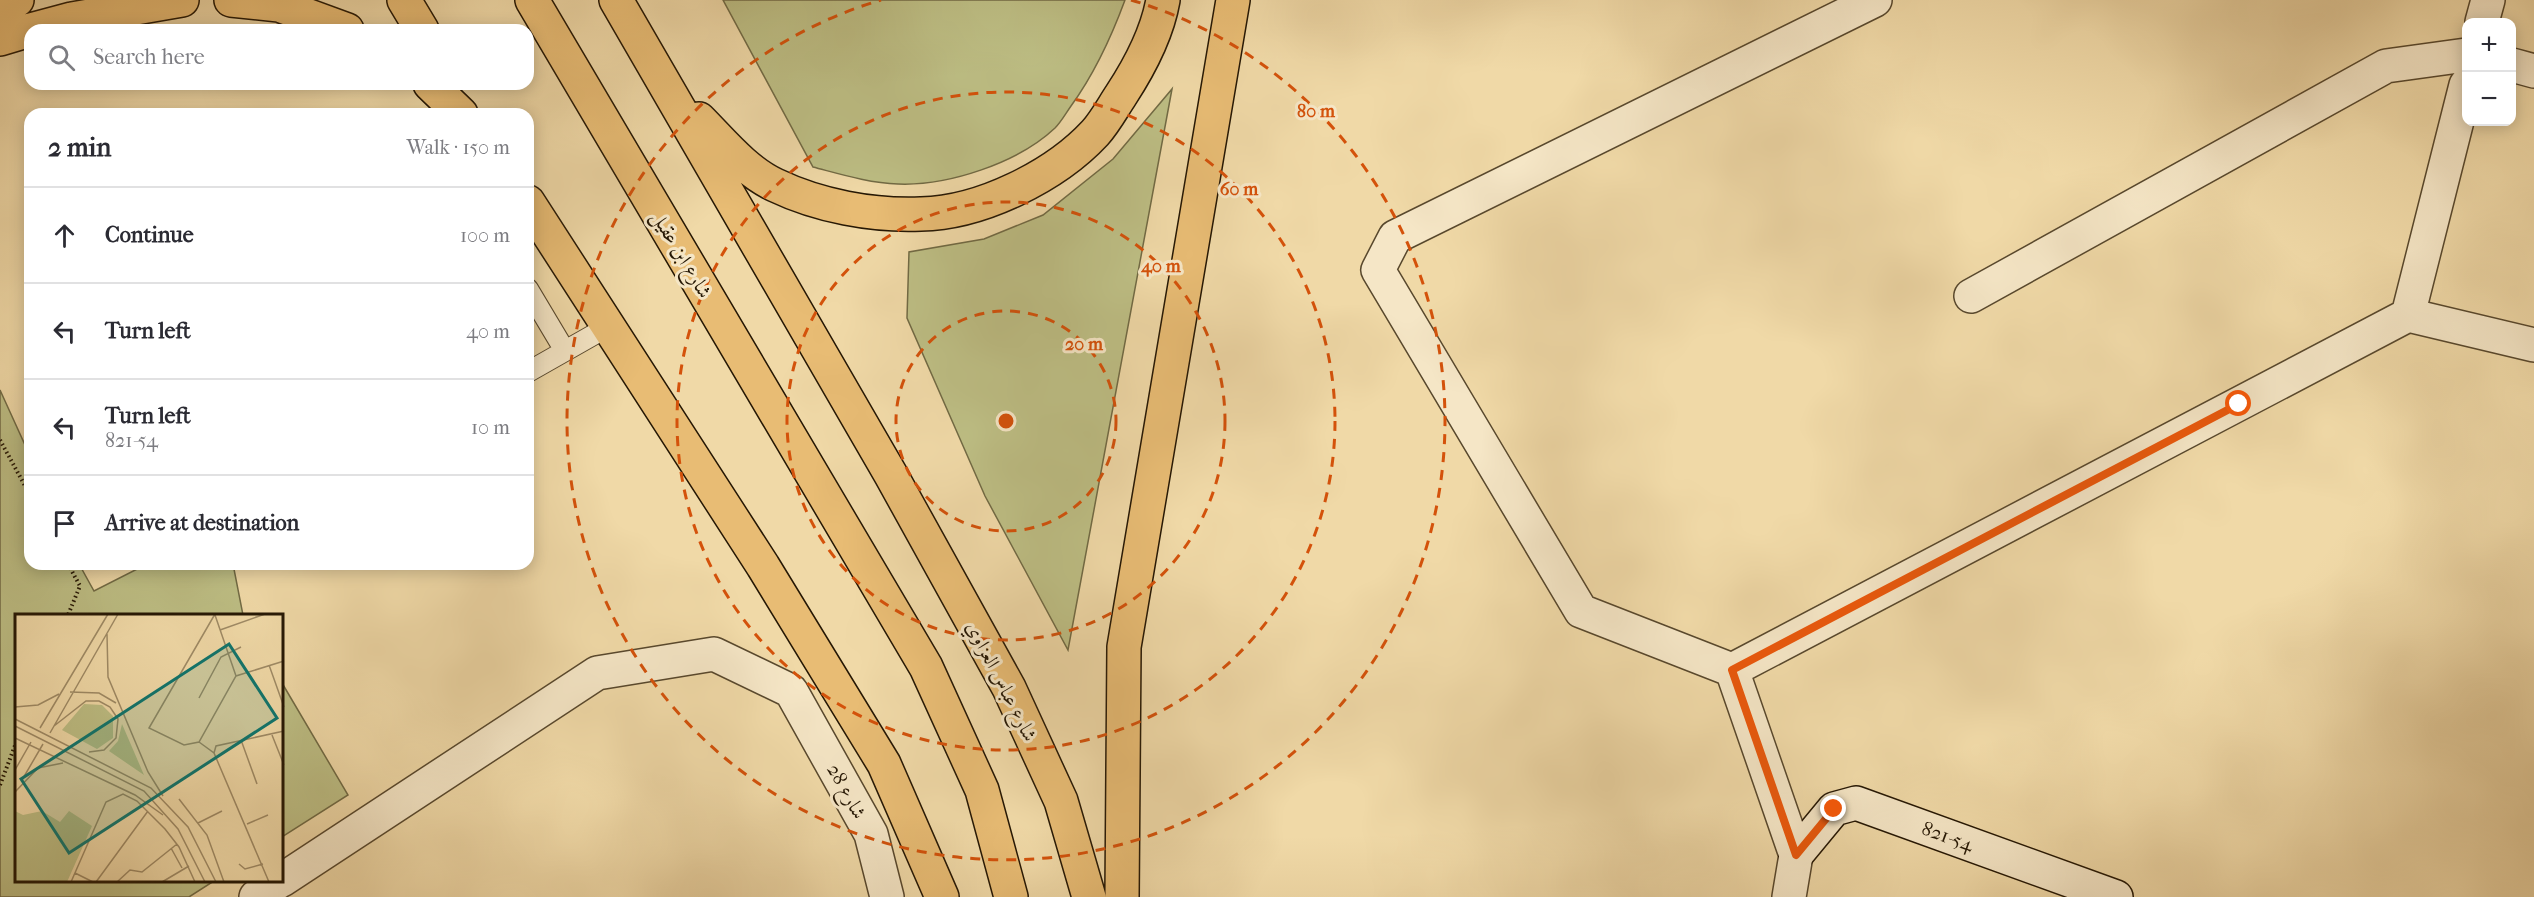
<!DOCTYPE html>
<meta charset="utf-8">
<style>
:root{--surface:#fff;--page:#f7f7f7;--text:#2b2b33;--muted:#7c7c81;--line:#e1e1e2}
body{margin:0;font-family:"IM FELL French Canon",Amiri,serif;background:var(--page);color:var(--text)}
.controls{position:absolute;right:18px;top:18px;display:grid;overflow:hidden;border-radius:12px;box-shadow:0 3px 15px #0003}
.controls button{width:54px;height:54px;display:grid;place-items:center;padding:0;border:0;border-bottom:2px solid var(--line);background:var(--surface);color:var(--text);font:30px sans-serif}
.stop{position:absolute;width:18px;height:18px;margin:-14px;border:4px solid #ea580c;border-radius:50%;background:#fff}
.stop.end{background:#ea580c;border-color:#fff;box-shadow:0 2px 6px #0008}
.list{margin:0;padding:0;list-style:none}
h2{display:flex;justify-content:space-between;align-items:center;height:78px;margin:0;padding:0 24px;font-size:26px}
h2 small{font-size:20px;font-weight:400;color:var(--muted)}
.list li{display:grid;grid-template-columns:39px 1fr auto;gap:18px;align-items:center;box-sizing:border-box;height:96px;padding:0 24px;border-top:2px solid var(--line)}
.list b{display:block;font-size:22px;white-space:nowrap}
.list p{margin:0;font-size:20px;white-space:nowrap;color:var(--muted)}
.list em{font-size:20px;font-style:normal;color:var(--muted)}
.icon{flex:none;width:33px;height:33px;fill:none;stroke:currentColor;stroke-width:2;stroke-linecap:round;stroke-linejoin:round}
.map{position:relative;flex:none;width:2534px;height:897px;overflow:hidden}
.search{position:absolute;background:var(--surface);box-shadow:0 3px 15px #0003;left:24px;top:24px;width:510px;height:66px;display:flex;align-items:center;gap:15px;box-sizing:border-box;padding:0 21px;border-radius:18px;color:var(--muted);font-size:22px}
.panel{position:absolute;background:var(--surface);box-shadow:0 3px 15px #0003;left:24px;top:108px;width:510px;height:462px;border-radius:18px}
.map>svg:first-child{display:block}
</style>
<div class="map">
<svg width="2534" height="897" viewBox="0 0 2534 897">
<rect width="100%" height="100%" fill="#f0d9a7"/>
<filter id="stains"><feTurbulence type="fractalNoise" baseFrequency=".00333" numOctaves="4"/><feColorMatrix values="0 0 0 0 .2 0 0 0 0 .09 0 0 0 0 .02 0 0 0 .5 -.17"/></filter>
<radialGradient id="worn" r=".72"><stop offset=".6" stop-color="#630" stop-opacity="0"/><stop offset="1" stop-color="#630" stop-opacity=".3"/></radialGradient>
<!-- green -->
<path fill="#bdbe84" stroke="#716a44" stroke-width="1.5" d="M723,0H1125C1111,38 1095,73 1071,106C1066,113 1061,122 1055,128C1018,163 948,186 898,184C869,183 840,174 813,167Z
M1172,89L1068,650L985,496L907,318L909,252L984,239L1043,215L1113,159Z
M0,390L30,456V564H79L94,591L147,564H233L243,615H16V880L214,881L189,897H0Z
M282,683L348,795L282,837Z"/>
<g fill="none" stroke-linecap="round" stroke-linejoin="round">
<defs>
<path id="lane" d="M528,289L565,351
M528,372L609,326"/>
<path id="street" d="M1875,0L1395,237L1378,270L1581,611L1732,670L2408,315L2534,345
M2482,22L2488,0
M2512,65L2534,71
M1971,296L2386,66L2466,55
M2408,315L2466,85
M1732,670L1796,855L1789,897
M282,880L597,673L714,654L791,691L871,834L887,897
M256,897L281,880"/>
<g id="secondary">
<path id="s1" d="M1796,855L1834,809L1856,803L2116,897"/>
</g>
<path id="primary" d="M231,0L279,5L347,30
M404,0L422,30
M532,0L926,667L982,790L1011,897
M616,0L891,475L1009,688L1061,801L1089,897
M0,8L17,0
M31,30L72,19L182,0
M0,39L30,30
M430,84L461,114
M699,119C722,142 745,171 775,185C819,206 872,216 921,214C981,213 1055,176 1095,133C1105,122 1113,107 1121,95C1140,66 1157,34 1163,0
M528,202L763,566L884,764L942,897
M1122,897L1124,647L1233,0"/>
</defs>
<!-- lane casing -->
<use href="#lane" stroke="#58482d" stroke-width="22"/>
<!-- street casing -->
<use href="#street" stroke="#58482d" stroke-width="36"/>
<!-- secondary casing -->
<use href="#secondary" stroke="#251704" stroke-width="36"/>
<!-- primary casing -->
<use href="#primary" stroke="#251704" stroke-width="36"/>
<!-- path -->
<path stroke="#251704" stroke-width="4" stroke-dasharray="1.5 3" stroke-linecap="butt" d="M0,440L30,495
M68,564L80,586L68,615
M0,785L16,743"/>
<!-- lane -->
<use href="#lane" stroke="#f5e6c6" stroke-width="20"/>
<!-- street -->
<use href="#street" stroke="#f5e6c6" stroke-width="33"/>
<!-- secondary -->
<use href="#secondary" stroke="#f5e6c6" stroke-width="33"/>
<!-- primary -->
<use href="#primary" stroke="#e8bc74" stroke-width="33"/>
</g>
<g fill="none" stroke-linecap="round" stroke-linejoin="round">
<!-- route -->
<path stroke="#ea580c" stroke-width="8" d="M1834,809L1796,855L1732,670L2239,404"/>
</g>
<!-- distance rings -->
<g fill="none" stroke="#d4520b" stroke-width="3" stroke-dasharray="10 8">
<circle cx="1006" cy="421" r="110"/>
<circle cx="1006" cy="421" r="219"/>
<circle cx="1006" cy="421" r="329"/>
<path d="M1131 0A439 439 0 1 1 881 0"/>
</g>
<g text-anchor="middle" stroke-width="6" stroke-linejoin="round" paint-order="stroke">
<!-- street labels -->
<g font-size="20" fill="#251704" stroke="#f5e6c6">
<text transform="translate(682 254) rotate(59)" y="7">شارع ابن عقيل</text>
<text transform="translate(1002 681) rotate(63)" y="7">شارع عباس العزاوي</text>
<text transform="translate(847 791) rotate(61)" y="7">شارع 28</text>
<text dy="7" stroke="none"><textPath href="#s1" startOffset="180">821-54</textPath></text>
</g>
</g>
<!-- overview -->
<g transform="translate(15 614)">
<rect width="268" height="268" fill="#f0d9a7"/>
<path d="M69,90L87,91L98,102V124L82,135L47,116ZM107,110L129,161L94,137L103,127ZM0,197L8,201L27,197L45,208L54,197L77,212L52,268H0Z" fill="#bdbe84"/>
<path fill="none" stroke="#9f8b66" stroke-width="1.5" d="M200,0L134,114L169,131L184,128L221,62L269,47M200,1L221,62M205,16L250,0M92,20L93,63L133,158L148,182M254,51L269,93M55,78L84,79L101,89M184,84L206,43L226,33M0,93L23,91L44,80M0,105L136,174L173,213L201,268M0,112L129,177L163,215L190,268M39,112L71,87H84L95,93L103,105L101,124L89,136L74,138M25,114L93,0M35,119L103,0M257,121L269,151M0,124L120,181L148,201M226,126L242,170M184,128L199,139L254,268M199,139L201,132L269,117M0,156L16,128M7,166L28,130M0,178L23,154L48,149M164,185L192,221L209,268M183,209L207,197M232,210L253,201M156,234L167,254M224,250L230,255L248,250M60,259L78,268M56,268L91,188L108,180L122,187L150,215L164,233L180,268M81,268L133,197M102,268L115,256L127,258L162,230M147,268L174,252"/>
<path fill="#0f766e" fill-opacity="0.15" stroke="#0f766e" stroke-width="3" d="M214,30L262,104L54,239L6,165Z"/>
<rect width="268" height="268" fill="none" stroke="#251704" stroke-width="3"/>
</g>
<circle cx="1006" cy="421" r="9" fill="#d4520b" stroke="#f5e6c6" stroke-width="3"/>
<g font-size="18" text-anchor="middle" font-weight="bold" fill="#d4520b" stroke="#f5e6c6" stroke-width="6" stroke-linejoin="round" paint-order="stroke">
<text x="1316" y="117">80 m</text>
<text x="1239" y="195">60 m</text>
<text x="1161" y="272">40 m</text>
<text x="1084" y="350">20 m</text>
</g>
<rect width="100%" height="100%" filter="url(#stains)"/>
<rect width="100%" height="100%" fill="url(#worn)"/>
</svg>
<div class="controls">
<button>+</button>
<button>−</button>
</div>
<div class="stop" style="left:2239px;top:404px"></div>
<div class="stop end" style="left:1834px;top:809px"></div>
<div class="search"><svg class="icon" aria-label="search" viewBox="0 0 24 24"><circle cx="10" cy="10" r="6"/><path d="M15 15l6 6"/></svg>Search here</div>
<section class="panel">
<h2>2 min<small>Walk · 150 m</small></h2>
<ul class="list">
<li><svg class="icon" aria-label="ahead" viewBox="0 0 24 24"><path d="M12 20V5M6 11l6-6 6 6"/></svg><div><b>Continue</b></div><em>100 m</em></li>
<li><svg class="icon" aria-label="left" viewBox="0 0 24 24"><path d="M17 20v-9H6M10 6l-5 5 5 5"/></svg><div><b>Turn left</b></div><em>40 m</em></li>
<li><svg class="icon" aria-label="left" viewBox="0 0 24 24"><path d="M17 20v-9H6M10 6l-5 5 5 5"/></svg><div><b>Turn left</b><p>821-54</p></div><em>10 m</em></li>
<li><svg class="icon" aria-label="arrive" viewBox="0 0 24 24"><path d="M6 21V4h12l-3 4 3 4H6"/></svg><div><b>Arrive at destination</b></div></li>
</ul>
</section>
</div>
